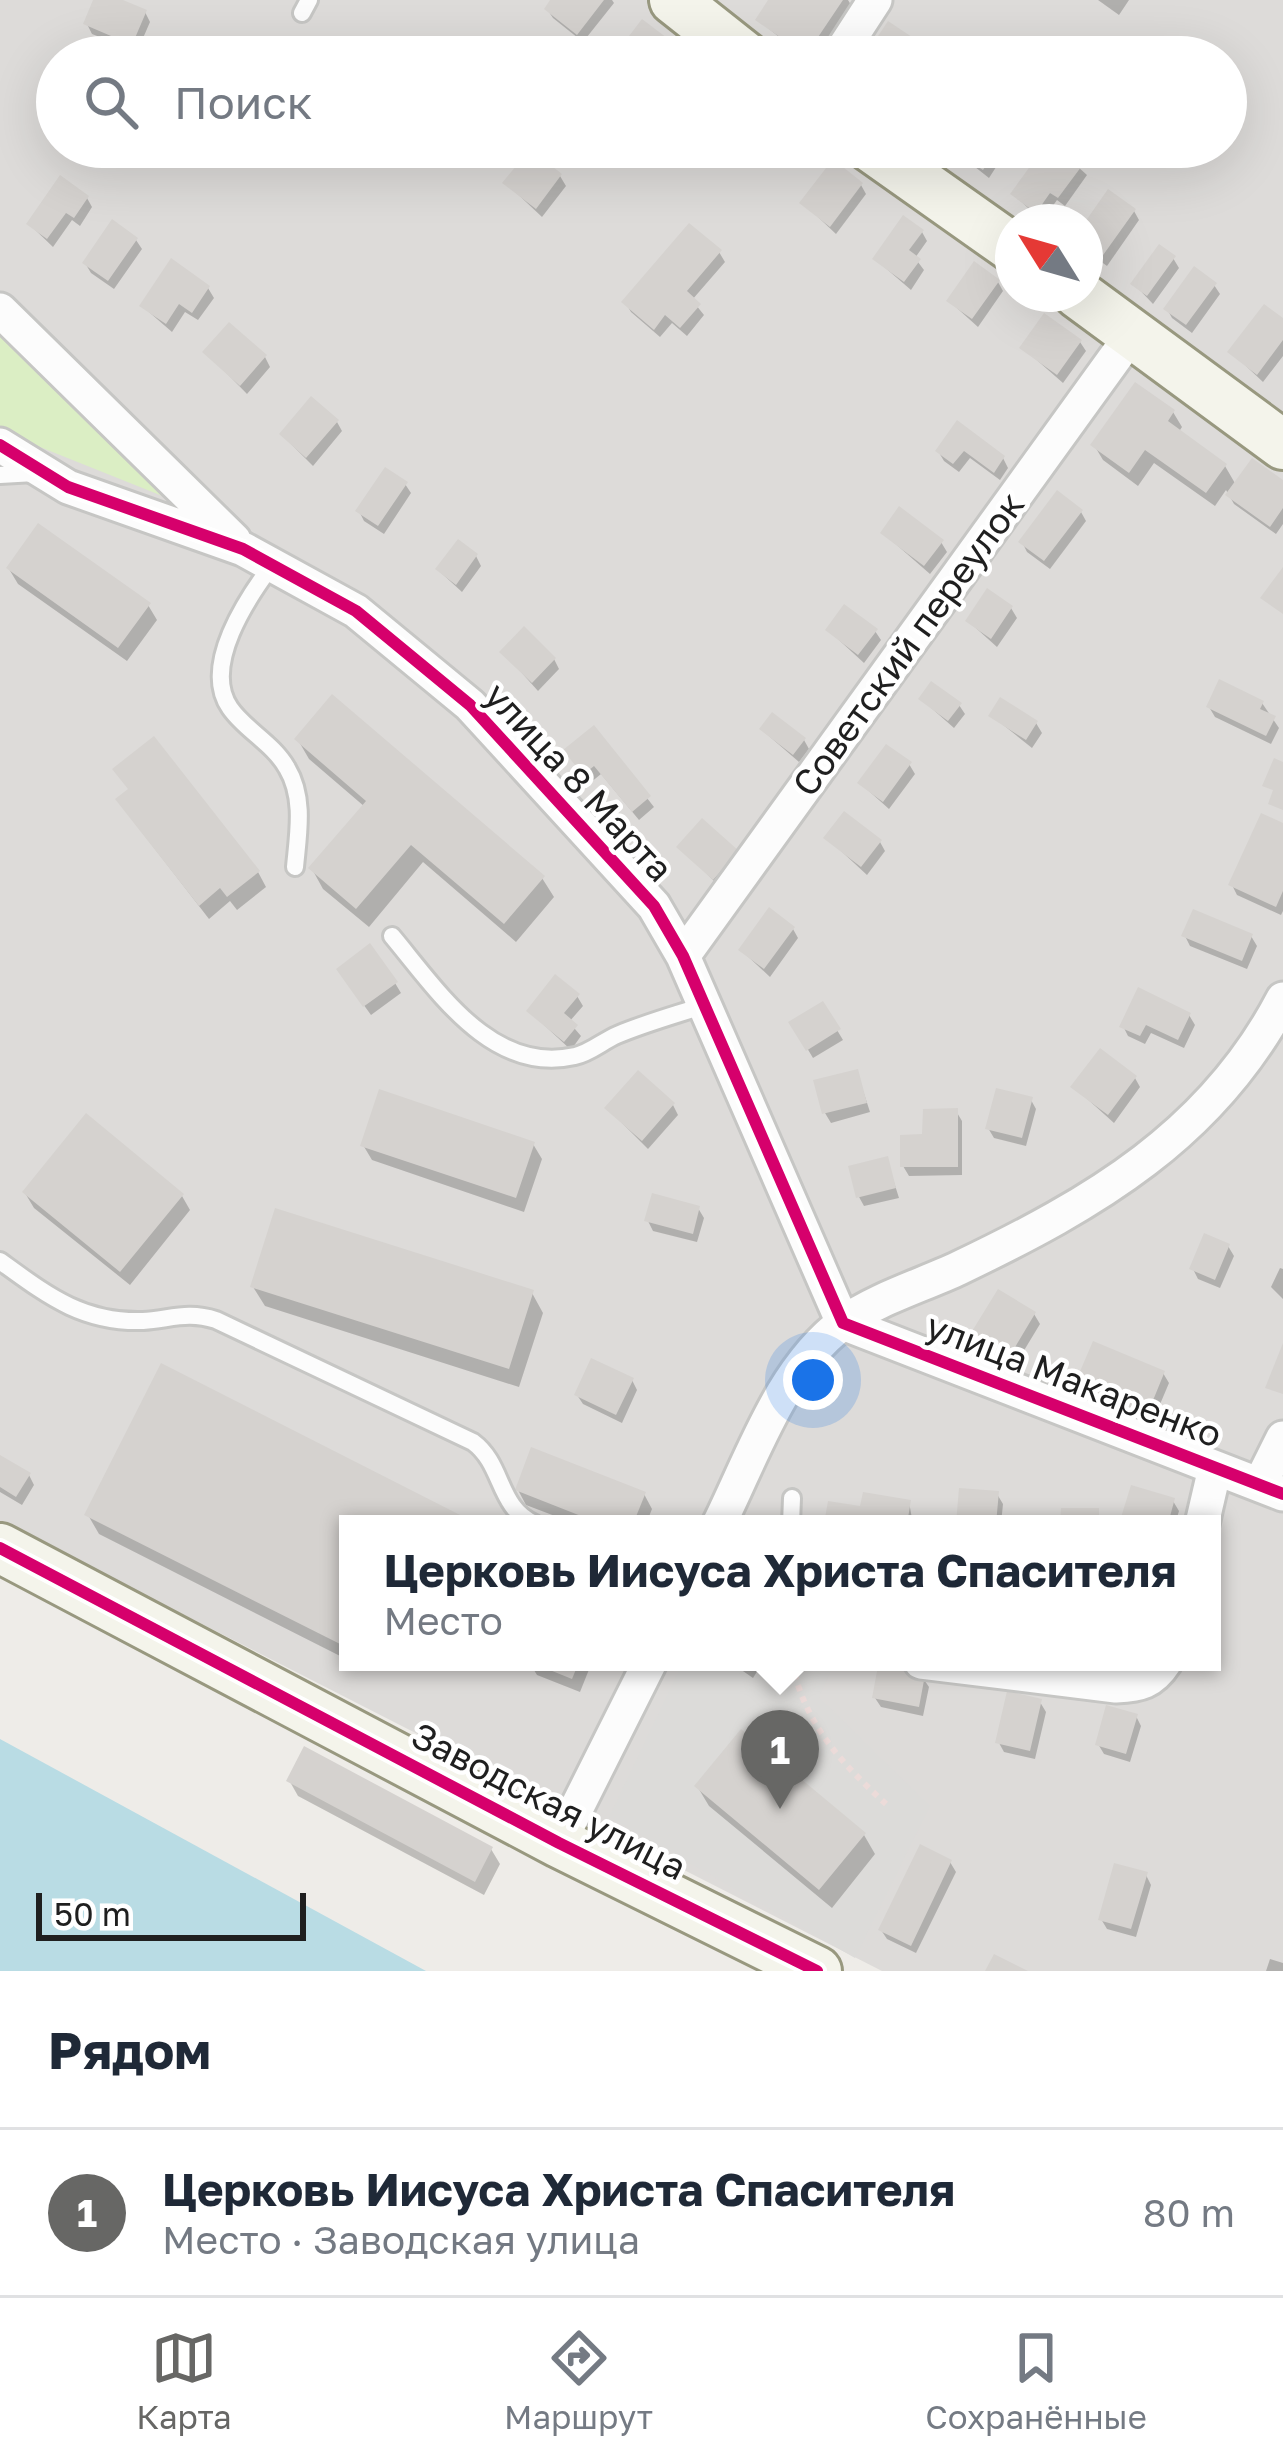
<!DOCTYPE html>
<html lang="ru">
<meta charset="utf-8">
<style>
:root{--surface:#fff;--page:#f6f6f7;--text:#1f2937;--muted:#747a83;--line:#e0e1e3;--accent:#676765}
body{margin:0;font-family:"Golos Text",sans-serif;background:var(--page);color:var(--text)}
.compass{position:absolute;left:995px;top:204px;width:108px;height:108px;border-radius:50%;background:var(--surface);box-shadow:0 12px 48px #0002;rotate:307deg}
.scale{position:absolute;left:36px;bottom:30px;width:270px;box-sizing:border-box;padding-left:12px;border:6px solid #1f1f1f;border-top:0;font-size:33px;line-height:42px;white-space:nowrap;color:#1f1f1f;-webkit-text-stroke:9px #fff;paint-order:stroke}
.you{position:absolute;left:813px;top:1380px;width:42px;height:42px;margin:-30px;border:9px solid #fff;border-radius:50%;background:#1a73e8;box-shadow:0 0 0 18px #1a73e833}
.badge{display:grid;place-items:center;width:78px;height:78px;border-radius:50%;background:var(--accent);color:#fff;font-size:39px;font-weight:700}
.pin{position:absolute;translate:-50% -99px;filter:drop-shadow(0 3px 6px #0008)}
.pin::after{content:'';position:absolute;top:63px;width:42px;height:36px;background:inherit;clip-path:polygon(0 0,100% 0,50% 100%)}
.popup{position:absolute;left:339px;top:1515px;width:882px;height:156px;box-sizing:border-box;display:grid;place-content:center;border-radius:0px;background:var(--surface);filter:drop-shadow(0 3px 9px #0005);font-size:39px;white-space:nowrap;color:var(--muted)}
.popup b{font-size:45px;color:var(--text)}
.popup::after{content:'';position:absolute;left:50%;top:100%;margin-left:-24px;border:24px solid transparent;border-top-color:var(--surface)}
.list{margin:0;padding:0;list-style:none}
h2{display:flex;justify-content:space-between;align-items:center;height:156px;margin:0;padding:0 48px;font-size:51px}
h2 small{font-size:39px;font-weight:400;color:var(--muted)}
.list li{display:grid;grid-template-columns:78px 1fr auto;gap:36px;align-items:center;box-sizing:border-box;height:168px;padding:0 48px;border-top:3px solid var(--line)}
.list b{display:block;font-size:45px;white-space:nowrap}
.list p{margin:0;font-size:39px;white-space:nowrap;color:var(--muted)}
.list em{font-size:39px;font-style:normal;color:var(--muted)}
.icon{flex:none;width:66px;height:66px;fill:none;stroke:currentColor;stroke-width:2;stroke-linecap:round;stroke-linejoin:round}
.map{position:relative;flex:none;width:1283px;height:1971px;overflow:hidden}
.search{position:absolute;background:var(--surface);box-shadow:0 12px 48px #0002;left:36px;right:36px;top:36px;height:132px;display:flex;align-items:center;gap:30px;box-sizing:border-box;padding:0 42px;border-radius:66px;color:var(--muted);font-size:45px}
.sheet{height:324px;background:var(--surface)}
nav{display:flex;justify-content:space-around;align-items:center;box-sizing:border-box;height:168px;border-top:3px solid var(--line);background:var(--surface);font-size:33px;color:var(--muted)}
nav a{display:grid;justify-items:center;gap:6px}
nav .on{color:var(--accent)}
.map>svg:first-child{display:block}
</style>
<div class="map">
<svg width="1283" height="1971" viewBox="0 0 1283 1971">
<rect width="100%" height="100%" fill="#eeece8"/>
<!-- residential -->
<path fill="#dddbd9" fill-rule="evenodd" d="M0,0H1283V1971H882L0,1521ZM57,57H1226V147H57ZM1013,222H1085V294H1013ZM348,1524H1212V1662H348Z"/>
<!-- religious -->
<path fill="#dcdbd9" d="M683,1662H835L819,1697L930,1806L855,1958L609,1817Z"/>
<!-- grass -->
<path fill="#dbeec4" d="M0,323L29,347L165,497L0,431Z"/>
<!-- water -->
<path fill="#b9dce4" d="M0,1739L426,1971H0Z"/>
<!-- shadow -->
<path fill="#0003" d="M97,0H115L145,12L150,22L137,52L92,34L87,24Z
M554,0H612L614,3L583,42L553,18L547,9Z
M772,0H848L851,5L816,57H804L758,20Z
M1098,0H1129L1119,15Z
M668,43L670,57H616Z
M703,147H732L722,160Z
M1009,147L989,178L951,148L952,147Z
M1047,147H1056L1087,175L1065,206L1057,200L1042,221L1013,194Z
M560,176L566,186L542,217L506,183Z
M861,185L866,194L836,234L803,203Z
M87,198L92,207L80,226L72,220L53,247L29,224Z
M1134,211L1139,220L1107,266L1085,250V227Z
M922,232L927,241L915,258L924,270L911,290L875,259Z
M136,240L142,249L114,289L91,273L85,263Z
M719,252L725,262L692,300L704,315L687,336L672,323L660,337L631,312L625,302Z
M1173,258L1179,268L1153,304L1134,284Z
M998,282L1003,291L978,327L949,301Z
M1214,285L1220,294L1192,333L1172,318L1167,309Z
M208,288L214,298L198,320L185,312L172,332L142,306Z
M1283,322V356L1263,382L1231,352Z
M1080,342L1086,351L1063,383L1023,348Z
M206,352L265,357L270,367L247,394Z
M1173,412L1182,427L1178,433L1225,466L1236,485L1283,483V524L1276,534L1234,504L1226,490L1215,506L1154,463L1138,486L1103,460L1094,445Z
M337,422L342,431L313,466L282,435Z
M958,425L1003,458L1008,468L1000,480L970,458L959,472L944,461L938,451Z
M405,484L411,493L384,534L364,521L359,511Z
M1081,512L1086,521L1050,569L1027,552L1022,542Z
M883,533L941,542L947,552L930,574Z
M476,556L481,566L462,592L438,570Z
M9,569L148,605L157,620L127,661L18,584Z
M1011,608L1017,618L997,647L968,621Z
M828,630L875,631L881,640L864,663Z
M503,652L554,659L559,669L538,691Z
M921,699L959,705L965,714L954,728Z
M1262,703L1279,728L1271,744L1215,717L1209,707Z
M992,716L1036,723L1042,733L1032,748Z
M593,729L654,807L639,820L601,774L590,783L572,760Z
M762,730L804,740L809,749L799,762Z
M298,740L542,878L554,897L516,942L423,862L369,927L323,889L312,869L365,807L309,759Z
M909,764L915,774L889,809L861,784Z
M128,814L258,872L266,887L237,910L230,901L209,919Z
M1283,827V911L1281,915L1237,895L1232,885Z
M827,838L880,842L885,851L867,875Z
M680,847L737,853L720,887Z
M793,929L798,938L770,977L742,951Z
M1185,936H1251L1257,946L1247,969L1190,946Z
M345,979L395,983L401,993L371,1015Z
M577,996L583,1006L569,1022L581,1036L571,1050L529,1011Z
M822,1005L843,1040L813,1058L792,1023Z
M1189,1015L1195,1025L1184,1048L1151,1033L1145,1044L1128,1036L1123,1026Z
M857,1072L870,1112L831,1123L825,1113Z
M1135,1078L1140,1087L1114,1123L1074,1087Z
M1031,1100L1036,1109L1026,1146L994,1138L988,1128Z
M673,1105L678,1115L648,1149L608,1109Z
M956,1111L962,1121V1175L909,1176L903,1166Z
M533,1144L542,1159L524,1212L372,1160L363,1145Z
M887,1160L899,1198L864,1206L859,1197Z
M25,1193L182,1196L190,1210L130,1285L34,1208Z
M698,1208L704,1218L697,1242L653,1231L648,1221Z
M1228,1246L1234,1256L1220,1288L1198,1279L1193,1269Z
M1280,1268L1283,1269V1299L1271,1287Z
M253,1287L532,1293L543,1313L519,1387L265,1306Z
M1034,1314L1040,1324L1011,1372L975,1350L970,1341Z
M1163,1373L1169,1383L1150,1428L1081,1399L1075,1390Z
M632,1380L637,1390L622,1423L583,1404L577,1395Z
M0,1459L29,1475L34,1485L22,1505L0,1492Z
M518,1490L644,1494L652,1509L646,1524H576L526,1505Z
M997,1494L1003,1504L1001,1524H959Z
M1173,1501L1179,1511L1175,1524H1122Z
M909,1502L913,1524H827L863,1510Z
M88,1515L463,1520L466,1524H348V1660L99,1534Z
M529,1662H592L580,1692L537,1675Z
M730,1662H763L753,1678Z
M923,1678L929,1687L923,1716L881,1707L875,1698Z
M1040,1702L1046,1712L1035,1759L1004,1752L999,1743Z
M1136,1716L1141,1726L1130,1762L1104,1754L1098,1744Z
M289,1780L491,1849L500,1864L484,1895L298,1796Z
M697,1786L864,1835L875,1854L832,1908L709,1806Z
M950,1862L956,1872L916,1953L887,1939L881,1930Z
M1146,1875L1151,1885L1136,1937L1107,1929L1101,1919Z
M1270,1959L1283,1963V1971H1266Z"/>
<!-- building -->
<path fill="#d5d2cf" d="M93,0H123L147,10L132,45L83,24Z
M550,0H604L577,35L544,9Z
M768,0H843L806,55L755,20Z
M642,19L671,41L658,57H613Z
M888,21L930,49L925,57H864Z
M947,147H998L983,170Z
M1044,147H1061L1084,163L1058,198L1050,193L1036,213L1010,194Z
M530,149L562,174L536,209L502,183Z
M833,159L863,183L830,227L799,203Z
M60,175L89,196L74,218L66,213L47,239L26,224Z
M1108,189L1136,209L1101,258L1085,247V222Z
M903,215L924,230L909,250L921,259L904,282L872,259Z
M112,219L138,238L108,281L82,263Z
M689,223L722,250L687,291L701,304L680,328L665,315L654,330L621,302Z
M1159,244L1176,256L1147,296L1130,284Z
M171,258L210,286L192,313L179,304L166,324L139,306Z
M974,261L1000,280L972,319L946,301Z
M1194,266L1217,283L1186,325L1163,309Z
M1264,304L1283,318V340L1257,375L1227,352Z
M1044,313L1082,340L1057,375L1019,348Z
M229,322L267,355L240,386L202,352Z
M1135,382L1175,410L1168,421L1227,464L1206,493L1145,450L1129,473L1090,445Z
M311,396L339,420L306,458L279,434Z
M957,420L1005,456L994,473L964,451L953,464L935,451Z
M1252,458L1283,480V508L1270,527L1225,495Z
M385,467L408,482L378,526L355,511Z
M1057,490L1083,510L1044,561L1018,542Z
M899,506L944,540L924,566L880,533Z
M38,523L151,603L118,648L6,568Z
M458,539L478,554L456,585L435,569Z
M1283,567V614L1260,598Z
M987,588L1013,606L991,639L965,621Z
M844,604L878,629L858,655L825,630Z
M524,626L556,658L532,683L499,652Z
M1219,679L1264,701L1260,709L1276,716L1266,736L1206,707Z
M931,681L962,703L948,721L918,699Z
M332,694L545,876L504,924L411,845L356,909L308,868L366,801L294,739Z
M1000,697L1038,721L1026,740L988,716Z
M772,712L806,738L793,755L759,729Z
M594,725L651,796L632,812L594,766L583,775L563,750Z
M154,736L260,871L227,897L220,888L199,906L115,799L128,789L112,769Z
M886,744L912,762L883,802L857,783Z
M1274,758L1283,762V810L1268,804L1273,790L1262,786Z
M844,811L882,840L861,867L823,838Z
M1261,813L1283,823V891L1276,907L1228,885Z
M702,818L739,851L713,880L676,847Z
M769,907L795,927L764,969L738,950Z
M1193,909L1253,934L1242,961L1181,936Z
M370,943L398,982L363,1007L336,969Z
M555,974L580,994L564,1013L578,1025L564,1042L526,1011Z
M1138,987L1191,1013L1178,1040L1146,1025L1140,1036L1119,1027Z
M823,1001L841,1029L806,1051L788,1022Z
M1100,1048L1137,1076L1108,1115L1070,1087Z
M858,1069L867,1103L822,1114L813,1080Z
M638,1070L675,1103L642,1141L604,1108Z
M996,1088L1033,1097L1022,1138L985,1129Z
M379,1089L535,1142L516,1198L360,1146Z
M958,1108V1167H900V1135L922,1134L923,1109Z
M86,1113L184,1194L120,1272L22,1192Z
M888,1156L896,1188L856,1198L848,1166Z
M652,1193L700,1206L693,1234L644,1221Z
M275,1208L534,1290L509,1369L250,1287Z
M1204,1233L1230,1244L1215,1280L1189,1269Z
M998,1289L1036,1312L1005,1364L966,1341Z
M1093,1341L1165,1371L1145,1420L1072,1390Z
M1283,1343V1394L1265,1388Z
M591,1358L634,1378L616,1415L574,1395Z
M161,1363L466,1518L462,1524H348V1648L84,1515Z
M531,1447L646,1492L633,1524H578L581,1516L515,1490Z
M0,1455L31,1473L16,1497L0,1487Z
M1131,1485L1175,1498L1168,1524H1119Z
M959,1488L999,1491L996,1524H956Z
M863,1492L911,1500L907,1524H824L828,1501L860,1506Z
M1061,1508H1099V1524H1060Z
M530,1662H579L572,1679Z
M878,1666L925,1675L919,1707L872,1698Z
M1007,1691L1042,1699L1030,1751L995,1743Z
M1106,1705L1138,1714L1126,1754L1095,1745Z
M741,1729L866,1833L819,1890L694,1786Z
M304,1746L493,1847L475,1882L286,1781Z
M920,1844L952,1860L911,1946L878,1930Z
M1114,1863L1148,1872L1131,1929L1098,1920Z
M994,1954L1028,1971H985Z"/>
<g fill="none" stroke-linecap="round" stroke-linejoin="round">
<defs>
<path id="lane" d="M302,13L309,0
M0,475L35,473
M272,565C248,597 201,666 230,708C245,730 273,743 287,768C305,798 298,834 295,867
M392,936C438,991 492,1075 575,1056C590,1053 603,1041 617,1035C645,1023 675,1015 705,1005
M0,1261C47,1295 82,1323 143,1321C171,1319 188,1311 216,1320L473,1442C504,1465 497,1507 535,1524
M791,1524L792,1498"/>
<path id="street" d="M838,57L875,0
M0,310L234,540
M0,445L68,487L243,549L356,611L470,705L654,906L683,956L843,1323L1283,1494
M683,956L1133,333
M1260,1484L1283,1438
M719,1524C752,1458 781,1369 843,1323C876,1299 923,1285 959,1268C1093,1204 1212,1135 1283,999
M1202,1524L1215,1468
M921,1662L1116,1686C1140,1685 1152,1682 1165,1662
M559,1843L650,1662"/>
<path id="secondary" d="M674,0L746,57
M870,147L1013,248
M1078,294L1283,445
M0,1548L559,1843L817,1971"/>
</defs>
<!-- lane casing -->
<use href="#lane" stroke="#c6c6c4" stroke-width="22"/>
<!-- street casing -->
<use href="#street" stroke="#c6c6c4" stroke-width="39"/>
<!-- secondary casing -->
<use href="#secondary" stroke="#98987f" stroke-width="54"/>
<!-- path -->
<path stroke="#ecdbd9" stroke-width="6" stroke-dasharray="6 6" stroke-linecap="butt" d="M792,1662C804,1723 841,1763 886,1804"/>
<!-- lane -->
<use href="#lane" stroke="#fcfcfc" stroke-width="16"/>
<!-- street -->
<use href="#street" stroke="#fcfcfc" stroke-width="33"/>
<!-- secondary -->
<use href="#secondary" stroke="#f4f4eb" stroke-width="48"/>
<defs>
<path id="cycleway" d="M0,445L68,487L243,549L356,611L470,705L654,906L683,956L843,1323L1283,1494
M0,1548L559,1843L817,1971"/>
</defs>
<!-- cycleway casing -->
<use href="#cycleway" stroke="#fff" stroke-width="20"/>
<!-- cycleway -->
<use href="#cycleway" stroke="#d6006c" stroke-width="12"/>
</g>
<g text-anchor="middle" stroke-width="9" stroke-linejoin="round" paint-order="stroke">
<!-- street labels -->
<g font-size="36" fill="#1f1f1f" stroke="#fff">
<text transform="translate(908 644) rotate(-54)" y="13">Советский переулок</text>
<text transform="translate(579 782) rotate(47)" y="13">улица 8 Марта</text>
<text transform="translate(1074 1380) rotate(21)" y="13">улица Макаренко</text>
<text transform="translate(549 1801) rotate(27)" y="13">Заводская улица</text>
</g>
</g>
</svg>
<svg class="compass" viewBox="-18 -18 36 36"><path d="M0-13l5 13h-10z" fill="#e53935"/><path d="M0 13l5-13h-10z" fill="#747a83"/></svg>
<div class="scale">50 m</div>
<div class="you"></div>
<div class="pin badge" style="left:780px;top:1809px">1</div>
<div class="popup"><b>Церковь Иисуса Христа Спасителя</b>Место</div>
<div class="search"><svg class="icon" aria-label="search" viewBox="0 0 24 24"><circle cx="10" cy="10" r="6"/><path d="M15 15l6 6"/></svg>Поиск</div>
</div>
<section class="sheet">
<h2>Рядом<small></small></h2>
<ul class="list">
<li><span class="badge">1</span><div><b>Церковь Иисуса Христа Спасителя</b><p>Место · Заводская улица</p></div><em>80 m</em></li>
</ul>
</section>
<nav>
<a class="on"><svg class="icon" aria-label="map" viewBox="0 0 24 24"><path d="M3 6l6-2 6 2 6-2v14l-6 2-6-2-6 2zM9 4v14M15 6v14"/></svg>Карта</a>
<a><svg class="icon" aria-label="directions" viewBox="0 0 24 24"><path d="M12 3l9 9-9 9-9-9zM9 14v-3h6M13 9l2 2-2 2"/></svg>Маршрут</a>
<a><svg class="icon" aria-label="saved" viewBox="0 0 24 24"><path d="M7 4h10v16l-5-4-5 4z"/></svg>Сохранённые</a>
</nav>
